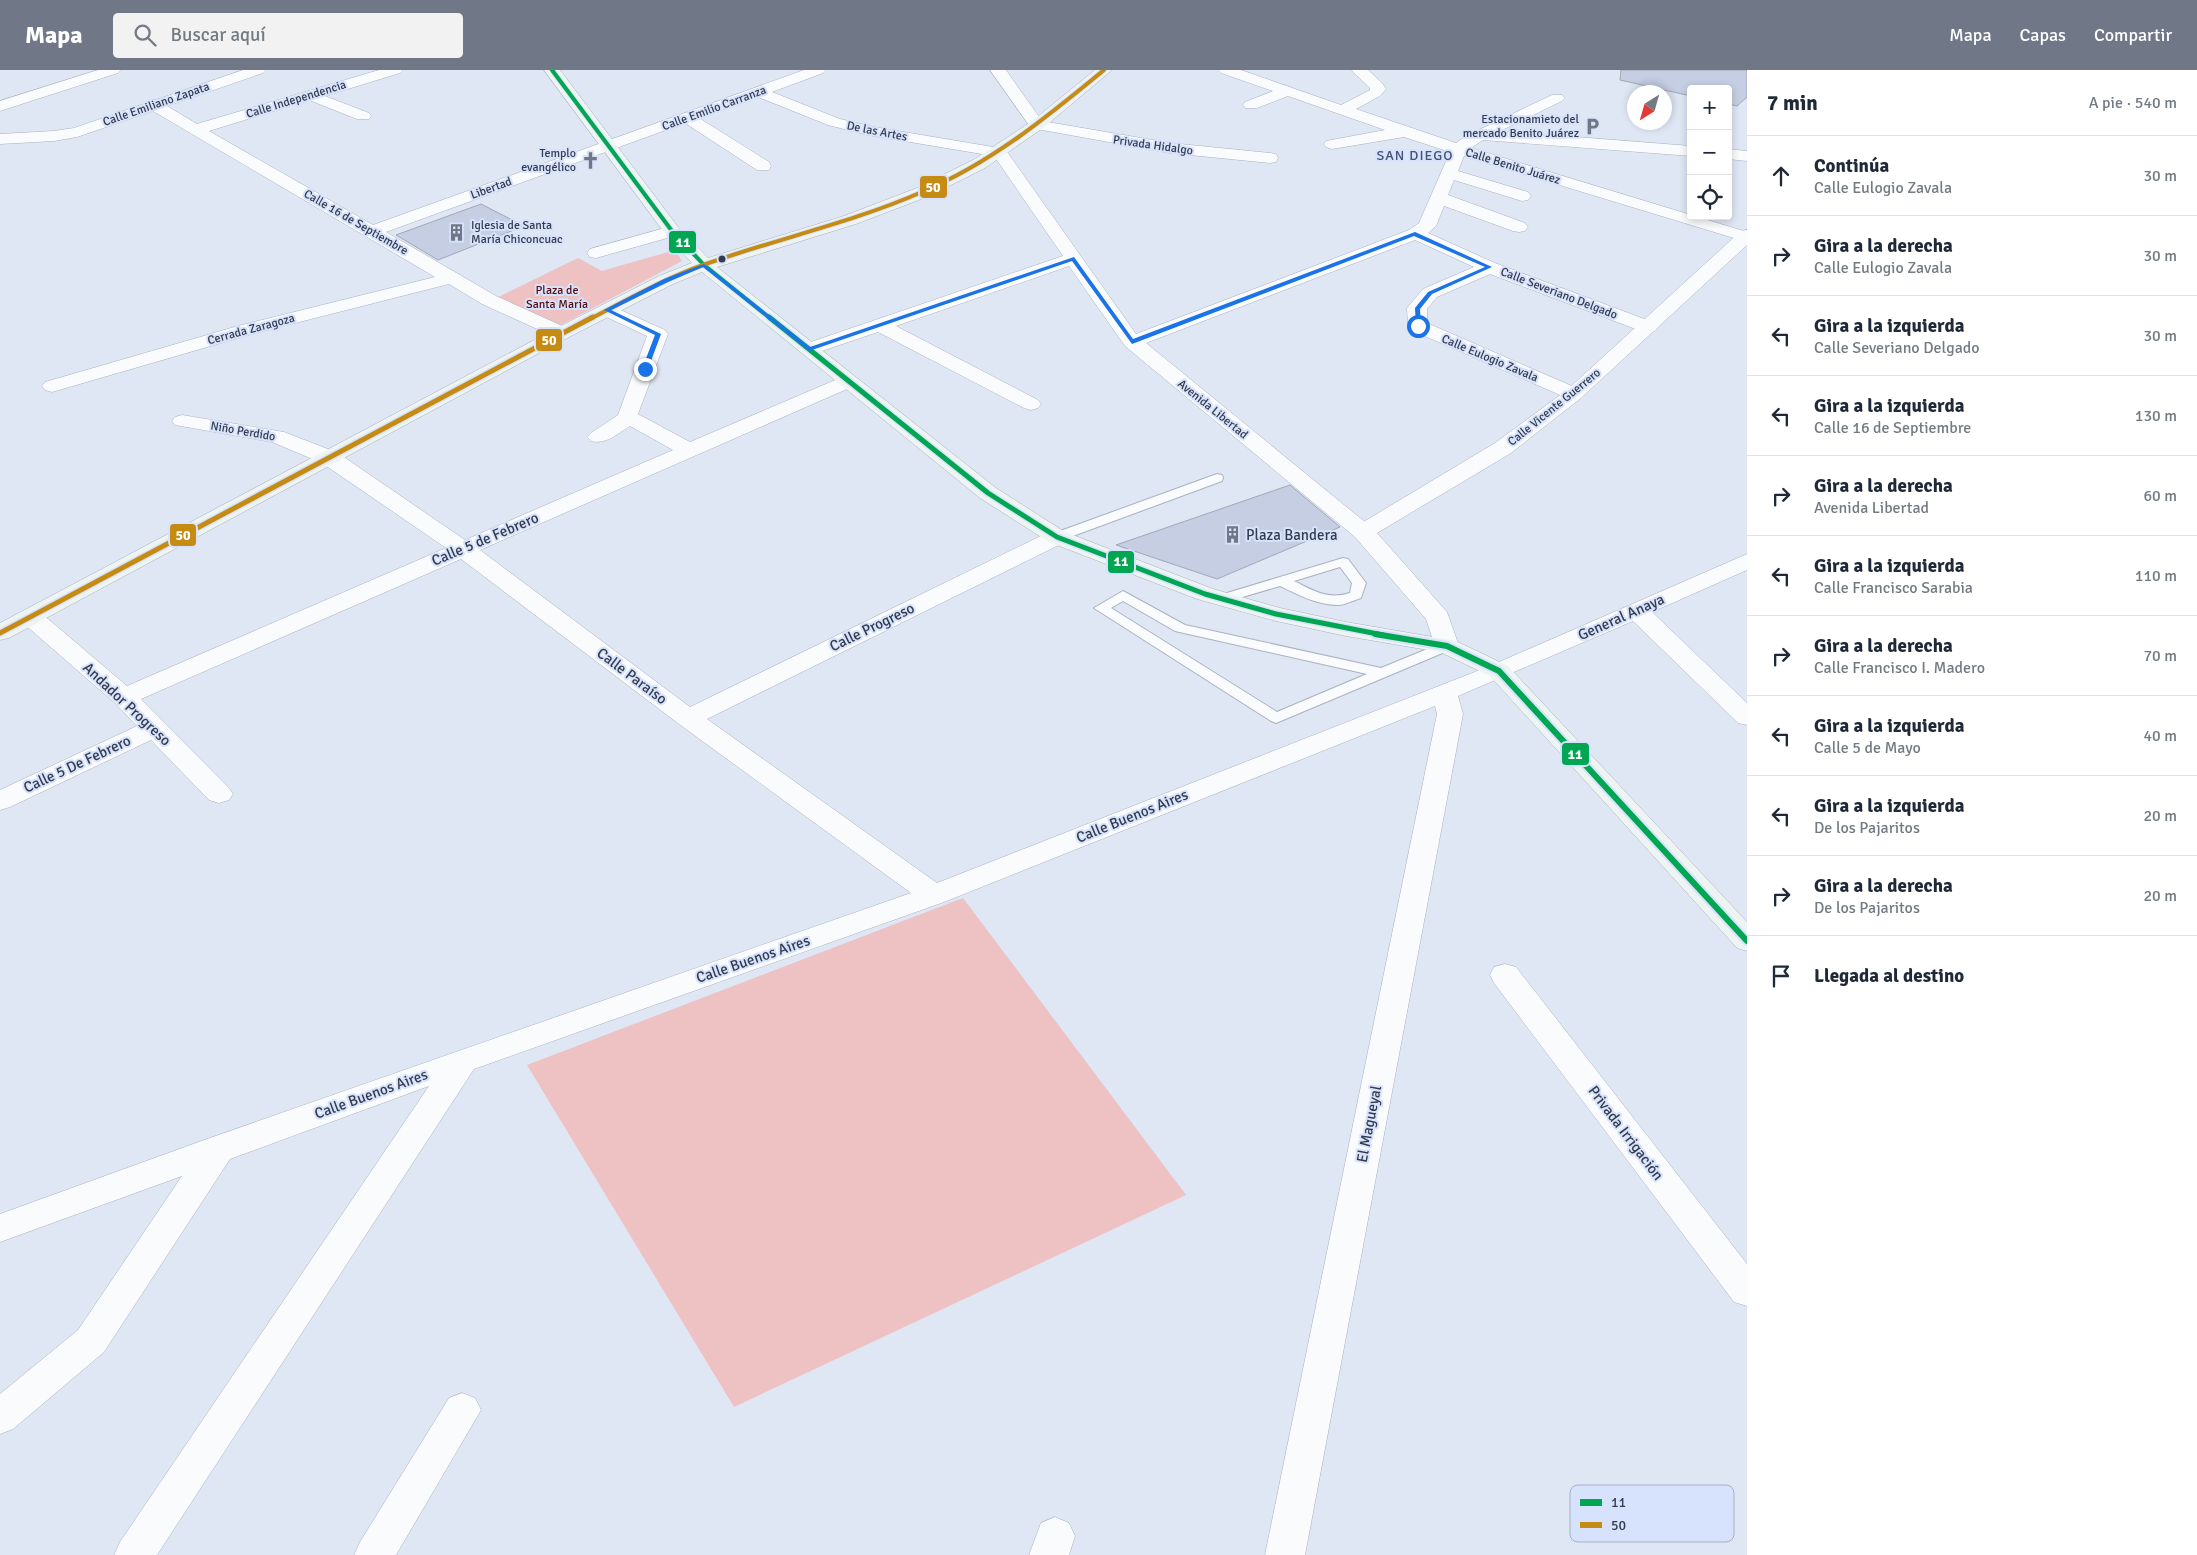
<!DOCTYPE html>
<html lang="es">
<meta charset="utf-8">
<style>
:root{--surface:#fff;--page:#f2f2f3;--text:#1f2937;--muted:#747a83;--line:#e0e1e3;--accent:#707787}
body{margin:0;font-family:Signika,sans-serif;background:var(--page);color:var(--text)}
.controls{position:absolute;right:15px;top:15px;display:grid;overflow:hidden;border-radius:5px;box-shadow:0 2px 8px #0003}
.controls button{width:45px;height:45px;display:grid;place-items:center;padding:0;border:0;border-bottom:1px solid var(--line);background:var(--surface);color:var(--text);font:25px sans-serif}
.compass{position:absolute;left:1627px;top:15px;width:45px;height:45px;border-radius:50%;background:var(--surface);box-shadow:0 2px 8px #0003;rotate:217deg}
.stop{position:absolute;width:15px;height:15px;margin:-11px;border:4px solid #1a73e8;border-radius:50%;background:#fff}
.stop.end{background:#1a73e8;border-color:#fff;box-shadow:0 1px 5px #0008}
.list{margin:0;padding:0;list-style:none}
h2{display:flex;justify-content:space-between;align-items:center;height:65px;margin:0;padding:0 20px;font-size:21px}
h2 small{font-size:16px;font-weight:400;color:var(--muted)}
.list li{display:grid;grid-template-columns:32px 1fr auto;gap:15px;align-items:center;box-sizing:border-box;height:80px;padding:0 20px;border-top:1px solid var(--line)}
.list b{display:block;font-size:19px;white-space:nowrap}
.list p{margin:0;font-size:16px;white-space:nowrap;color:var(--muted)}
.list em{font-size:16px;font-style:normal;color:var(--muted)}
.icon{flex:none;width:28px;height:28px;fill:none;stroke:currentColor;stroke-width:2;stroke-linecap:round;stroke-linejoin:round}
.map{position:relative;flex:none;width:1747px;height:1485px;overflow:hidden}
header{display:flex;align-items:center;gap:30px;box-sizing:border-box;height:70px;padding:0 25px;background:var(--accent);color:#fff}
header strong{font-size:24px}
nav{display:flex;gap:28px;margin-inline-start:auto;font-size:18px}
.search{width:350px;height:45px;background:var(--page);display:flex;align-items:center;gap:12px;box-sizing:border-box;padding:0 18px;border-radius:5px;color:var(--muted);font-size:19px}
main{display:flex}
aside{flex:1;background:var(--surface)}
.map>svg:first-child{display:block}
</style>
<header>
<strong>Mapa</strong>
<div class="search"><svg class="icon" aria-label="search" viewBox="0 0 24 24"><circle cx="10" cy="10" r="6"/><path d="M15 15l6 6"/></svg>Buscar aquí</div>
<nav><a>Mapa</a><a>Capas</a><a>Compartir</a></nav>
</header>
<main>
<div class="map">
<svg width="1747" height="1485" viewBox="0 0 1747 1485">
<rect width="100%" height="100%" fill="#dfe6f4"/>
<!-- green -->
<path fill="#eec1c2" d="M675,180L682,191L557,257L496,228L578,188L602,201Z
M963,828L1186,1125L734,1337L527,995Z"/>
<!-- building -->
<path fill="#c5cee3" stroke="#a1a8b5" d="M1621,0H1747V27L1737,36L1728,34V19H1691V26L1620,10Z
M481,134L524,156L438,190L396,165Z
M1290,415L1340,457L1217,509L1116,475Z"/>
<g fill="none" stroke-linecap="round" stroke-linejoin="round">
<defs>
<path id="service" d="M1217,404L1222,405L1223,408L1222,411L1062,470H1052L1050,467L1052,464Z
M1343,488L1348,489L1366,513L1361,528C1354,530 1345,535 1338,535C1317,535 1299,525 1280,516L1222,533L1215,529L1217,526ZM1340,497L1352,513L1350,523C1328,530 1314,521 1294,511Z
M1123,521L1185,555L1381,598L1442,573H1452L1454,576L1452,579L1276,653L1271,651L1094,538ZM1123,531L1175,561L1367,604L1277,642L1111,538Z"/>
<path id="minor" d="M98,0H121L118,3L0,41V31Z
M243,0H266L263,3L167,36L197,54L379,0H403L400,3L325,26L369,43L371,46L369,49H357L309,30L209,61L373,155L804,0H826L823,3L772,22L840,49L874,57L1005,79L1136,264L1409,160L1419,153L1450,82L1404,67L1332,79L1326,77L1324,74L1326,71L1385,60L1288,26L1257,38H1245L1243,35L1245,32L1273,21L1221,3L1218,0H1241L1341,35L1370,20V18L1351,0H1368L1382,13L1386,19L1380,26L1356,39L1456,73L1466,66L1552,25H1562L1565,28L1562,31L1500,61L1691,76V86L1483,70L1471,78L1747,162V172L1464,86L1458,101L1528,122L1531,126L1528,130L1522,131L1454,110L1448,125L1525,153L1528,157L1525,161L1519,162L1513,161L1444,136L1436,156L1428,163L1495,193L1655,253L1658,257L1655,261L1648,263L1641,261L1490,204L1437,227L1427,239V253L1581,320L1584,324L1581,328L1574,330L1567,328L1411,260L1408,256L1407,238L1423,219L1474,197L1415,170L1146,273L1371,457L1374,462L1371,467L1363,469L1355,467L1125,276L1069,196L896,256L1038,330L1041,334L1038,338L1031,340L1024,338L878,262L816,283L809,285L802,283L799,279L802,275L1063,186L994,86L868,65L828,55L758,27L699,48L769,92L771,96L769,100H757L685,53L386,162L496,226L569,259L572,263L569,267L562,269L555,267L482,234L449,214L252,264L59,320L52,322L45,320L42,316L45,312L238,256L435,207L153,41L77,67L54,71L0,74V64L54,61L74,58Z
M990,0H1006L1042,51L1170,73L1270,83L1276,84L1278,88L1276,92L1270,93L1170,83L1031,58Z
M1728,79L1747,81V91L1728,89Z
M672,156L678,157L681,161L678,165L596,188L590,187L587,183L590,179Z
M607,234L665,260L668,264L638,344L690,372L840,308L847,306L854,308L857,312L854,316L480,480L690,637L1049,462L1057,460L1065,462L1068,467L1065,472L707,649L937,813L1490,596L1747,484V500L1652,542L1747,633V655L1738,653L1633,551L1458,626L1463,644L1305,1485H1265L1437,644L1435,636L944,832L474,999L157,1485H114L120,1472L429,1016L230,1089L104,1282L13,1359L0,1364V1324L78,1260L182,1106L0,1172V1144L207,1069L911,823L679,654L461,489L141,629L229,718L233,724L229,730L219,733L209,730L151,670L10,737L0,740V720L137,656L115,633L23,553L20,548L23,543L32,541L41,543L127,616L446,478L322,393L272,372L175,355L172,351L175,347L182,345L284,362L338,383L465,470L673,380L630,356C617,364 606,375 591,371L587,367L591,363L618,345L647,266L600,244L597,240L600,236Z
M1505,894L1516,897L1747,1194V1236L1734,1232L1494,913L1490,905L1494,897Z
M462,1323L475,1328L481,1340L396,1485H354L360,1472L449,1328Z
M1055,1447L1069,1453L1075,1466L1069,1485H1029L1041,1453Z"/>
<path id="tertiary" d="M1747,160V175L1581,328L1511,383L1377,463L1447,542L1459,576L1456,581L1447,583L1438,581L1435,576L1426,549L1355,467L1352,462L1355,457L1495,373L1567,320L1741,161Z"/>
<path id="secondary" d="M544,0H560L678,157L708,188L844,146L917,118L973,90L1031,52L1095,0H1112L1043,58L985,98L929,126L856,154L717,197L996,418L1065,462L1213,519L1280,538L1346,552L1456,571L1508,596L1747,852V881L1737,878L1490,606L1440,582L1346,566L1276,551L1197,529L1049,472L980,428L702,202L673,214L569,267L9,568L0,570V553L555,259L659,206L692,193L666,165Z"/>
</defs>
<!-- service casing -->
<use href="#service" stroke="#aab1be" stroke-width="2"/>
<!-- minor casing -->
<use href="#minor" stroke="#aab1be" stroke-width="1"/>
<!-- tertiary casing -->
<use href="#tertiary" stroke="#aab1be" stroke-width="1"/>
<!-- secondary casing -->
<use href="#secondary" stroke="#aab1be" stroke-width="1"/>
<!-- service -->
<use href="#service" fill="#fafbfd" fill-rule="evenodd"/>
<!-- minor -->
<use href="#minor" fill="#fafbfd" fill-rule="evenodd"/>
<!-- tertiary -->
<use href="#tertiary" fill="#fafbfd" fill-rule="evenodd"/>
<!-- secondary -->
<use href="#secondary" fill="#eef4f2" fill-rule="evenodd"/>
<defs>
<path id="bus-1-far2" d="M552,0L672,161L704,195L771,249"/>
<path id="bus-1-far1" d="M769,247L988,423L1057,467L1205,524L1276,544L1383,565"/>
<path id="bus-1" d="M1375,564L1447,576L1499,601L1747,871"/>
<path id="bus-2-far1" d="M590,249C627,230 664,209 703,195C776,169 851,153 922,122C991,93 1047,47 1104,0"/>
<path id="bus-2" d="M0,563L593,247"/>
</defs>
<!-- bus-1-far2 casing -->
<use href="#bus-1-far2" stroke="#d7e3fc" stroke-width="6"/>
<!-- bus-1-far1 casing -->
<use href="#bus-1-far1" stroke="#d7e3fc" stroke-width="8"/>
<!-- bus-1 casing -->
<use href="#bus-1" stroke="#d7e3fc" stroke-width="10"/>
<!-- bus-2-far1 casing -->
<use href="#bus-2-far1" stroke="#d7e3fc" stroke-width="6"/>
<!-- bus-2 casing -->
<use href="#bus-2" stroke="#d7e3fc" stroke-width="8"/>
<!-- bus-1-far2 -->
<use href="#bus-1-far2" stroke="#00a651" stroke-width="4"/>
<!-- bus-1-far1 -->
<use href="#bus-1-far1" stroke="#00a651" stroke-width="5"/>
<!-- bus-1 -->
<use href="#bus-1" stroke="#00a651" stroke-width="6"/>
<!-- bus-2-far1 -->
<use href="#bus-2-far1" stroke="#c68b13" stroke-width="4"/>
<!-- bus-2 -->
<use href="#bus-2" stroke="#c68b13" stroke-width="5"/>
</g>
<!-- route -->
<path fill="#1a73e8" d="M1415,162L1492,197L1432,224L1420,239L1421,256L1418,258L1416,256L1415,238L1428,222L1485,197L1414,166L1132,274L1072,191L809,281L703,197L668,212L611,240L661,264L648,299L645,301L642,299L655,265L604,240L664,209L704,194L810,277L1074,187L1133,269Z"/>
<!-- icons -->
<defs>
<symbol id="parking-bare" viewBox="-9 -9 18 18"><path d="M-3.5-5.5H1a3.5 3.5 0 0 1 0 7H-1V5.5H-3.5ZM-1-3.4V-.6H.8a1.4 1.4 0 0 0 0-2.8Z" fill="#707787" stroke="#d7e3fc" stroke-width="2.5" paint-order="stroke"/></symbol>
<symbol id="church-bare" viewBox="-9 -9 18 18"><path d="M-1.2-6h2.4v3.5h3.3v2.4h-3.3V6h-2.4V-.1h-3.3v-2.4h3.3Z" fill="#707787" stroke="#d7e3fc" stroke-width="2.5" paint-order="stroke"/></symbol>
<symbol id="building-bare" viewBox="-9 -9 18 18"><path d="M-4-6H4V6H1V3H-1V6H-4ZM-2.5-4.3h1.7v1.8h-1.7ZM.8-4.3h1.7v1.8H.8ZM-2.5-1h1.7V.8h-1.7ZM.8-1h1.7V.8H.8Z" fill="#707787" stroke="#d7e3fc" stroke-width="2.5" paint-order="stroke"/></symbol>
</defs>
<g fill-rule="evenodd">
<use href="#parking-bare" x="1580" y="44" width="25" height="25"/>
<use href="#church-bare" x="578" y="78" width="25" height="25"/>
<use href="#building-bare" x="444" y="150" width="25" height="25"/>
<use href="#building-bare" x="1220" y="452" width="25" height="25"/>
</g>
<!-- markers -->
<circle fill="#343b4c" stroke="#d7e3fc" stroke-width="2" cx="722" cy="189" r="4.5"/>
<g text-anchor="middle" stroke-width="4" stroke-linejoin="round" paint-order="stroke">
<!-- far-street labels -->
<g font-size="12" fill="#343b4c" stroke="#d7e3fc">
<text transform="translate(296 29) rotate(-17)" y="4">Calle Independencia</text>
<text transform="translate(156 34) rotate(-19)" y="4">Calle Emiliano Zapata</text>
<text transform="translate(714 38) rotate(-20)" y="4">Calle Emilio Carranza</text>
<text transform="translate(877 61) rotate(11)" y="4">De las Artes</text>
<text transform="translate(1153 75) rotate(8)" y="4">Privada Hidalgo</text>
<text transform="translate(1513 96) rotate(17)" y="4">Calle Benito Juárez</text>
<text transform="translate(491 118) rotate(-20)" y="4">Libertad</text>
<text transform="translate(356 152) rotate(30)" y="4">Calle 16 de Septiembre</text>
<text transform="translate(1559 223) rotate(21)" y="4">Calle Severiano Delgado</text>
<text transform="translate(251 259) rotate(-15)" y="4">Cerrada Zaragoza</text>
<text transform="translate(1490 288) rotate(23)" y="4">Calle Eulogio Zavala</text>
<text transform="translate(1554 337) rotate(-39)" y="4">Calle Vicente Guerrero</text>
<text transform="translate(1213 339) rotate(39)" y="4">Avenida Libertad</text>
<text transform="translate(243 361) rotate(10)" y="4">Niño Perdido</text>
</g>
<!-- far-poi labels -->
<g font-size="12" fill="#343b4c" stroke="#d7e3fc" text-anchor="end">
<text x="1579" y="53">Estacionamieto del<tspan x="1579" dy="14">mercado Benito Juárez</tspan></text>
<text x="576" y="87">Templo<tspan x="576" dy="14">evangélico</tspan></text>
<text x="471" y="159" text-anchor="start">Iglesia de Santa<tspan x="471" dy="14">María Chiconcuac</tspan></text>
</g>
<!-- far-park labels -->
<g font-size="12" fill="#540c0e" stroke="#d7e3fc">
<text x="557" y="224">Plaza de<tspan x="557" dy="14">Santa María</tspan></text>
</g>
<!-- far-neighbourhood labels -->
<g font-size="14" letter-spacing="1" fill="#435275" stroke="#d7e3fc">
<text x="1415" y="90">SAN DIEGO</text>
</g>
<!-- poi labels -->
<g font-size="15" fill="#343b4c" stroke="#d7e3fc" text-anchor="start">
<text x="1246" y="470">Plaza Bandera</text>
</g>
<!-- street labels -->
<g font-size="15" fill="#343b4c" stroke="#d7e3fc">
<text transform="translate(485 469) rotate(-23)" y="5">Calle 5 de Febrero</text>
<text transform="translate(1621 547) rotate(-24)" y="5">General Anaya</text>
<text transform="translate(872 557) rotate(-26)" y="5">Calle Progreso</text>
<text transform="translate(632 606) rotate(37)" y="5">Calle Paraíso</text>
<text transform="translate(127 634) rotate(43)" y="5">Andador Progreso</text>
<text transform="translate(77 694) rotate(-25)" y="5">Calle 5 De Febrero</text>
<text transform="translate(1132 746) rotate(-22)" y="5">Calle Buenos Aires</text>
<text transform="translate(753 889) rotate(-19)" y="5">Calle Buenos Aires</text>
<text transform="translate(371 1024) rotate(-20)" y="5">Calle Buenos Aires</text>
<text transform="translate(1369 1054) rotate(-79)" y="5">El Magueyal</text>
<text transform="translate(1626 1063) rotate(53)" y="5">Privada Irrigación</text>
</g>
</g>
<!-- legend -->
<rect x="1570" y="1415" width="164" height="57" rx="8" fill="#d7e3fc" stroke="#a6b1c7" stroke-width="1"/>
<rect x="1580" y="1429" width="22" height="7" fill="#00a651"/>
<rect x="1580" y="1452" width="22" height="6" fill="#c68b13"/>
<g font-size="14" fill="#343b4c">
<text x="1611" y="1437">11</text>
<text x="1611" y="1460">50</text>
</g>
<g stroke="#d7e3fc" stroke-width="2">
<rect x="919" y="105" width="29" height="24" rx="5" fill="#c68b13"/>
<rect x="668" y="160" width="29" height="24" rx="5" fill="#00a651"/>
<rect x="535" y="258" width="28" height="24" rx="5" fill="#c68b13"/>
<rect x="169" y="453" width="28" height="24" rx="5" fill="#c68b13"/>
<rect x="1107" y="480" width="28" height="24" rx="5" fill="#00a651"/>
<rect x="1561" y="672" width="29" height="24" rx="5" fill="#00a651"/>
</g>
<g font-size="14" text-anchor="middle" font-weight="bold" fill="#fff">
<text x="933" y="122">50</text>
<text x="683" y="177">11</text>
<text x="549" y="275">50</text>
<text x="183" y="470">50</text>
<text x="1121" y="496">11</text>
<text x="1575" y="689">11</text>
</g>
</svg>
<div class="controls">
<button>+</button>
<button>−</button>
<button><svg class="icon" aria-label="locate" viewBox="0 0 24 24"><circle cx="12" cy="12" r="6"/><path d="M12 2v4M12 18v4M2 12h4M18 12h4"/></svg></button>
</div>
<svg class="compass" viewBox="-18 -18 36 36"><path d="M0-13l5 13h-10z" fill="#e53935"/><path d="M0 13l5-13h-10z" fill="#747a83"/></svg>
<div class="stop" style="left:1418px;top:256px"></div>
<div class="stop end" style="left:645px;top:299px"></div>
</div>
<aside>
<h2>7 min<small>A pie · 540 m</small></h2>
<ul class="list">
<li><svg class="icon" aria-label="ahead" viewBox="0 0 24 24"><path d="M12 20V5M6 11l6-6 6 6"/></svg><div><b>Continúa</b><p>Calle Eulogio Zavala</p></div><em>30 m</em></li>
<li><svg class="icon" aria-label="right" viewBox="0 0 24 24"><path d="M7 20v-9h11M14 6l5 5-5 5"/></svg><div><b>Gira a la derecha</b><p>Calle Eulogio Zavala</p></div><em>30 m</em></li>
<li><svg class="icon" aria-label="left" viewBox="0 0 24 24"><path d="M17 20v-9H6M10 6l-5 5 5 5"/></svg><div><b>Gira a la izquierda</b><p>Calle Severiano Delgado</p></div><em>30 m</em></li>
<li><svg class="icon" aria-label="left" viewBox="0 0 24 24"><path d="M17 20v-9H6M10 6l-5 5 5 5"/></svg><div><b>Gira a la izquierda</b><p>Calle 16 de Septiembre</p></div><em>130 m</em></li>
<li><svg class="icon" aria-label="right" viewBox="0 0 24 24"><path d="M7 20v-9h11M14 6l5 5-5 5"/></svg><div><b>Gira a la derecha</b><p>Avenida Libertad</p></div><em>60 m</em></li>
<li><svg class="icon" aria-label="left" viewBox="0 0 24 24"><path d="M17 20v-9H6M10 6l-5 5 5 5"/></svg><div><b>Gira a la izquierda</b><p>Calle Francisco Sarabia</p></div><em>110 m</em></li>
<li><svg class="icon" aria-label="right" viewBox="0 0 24 24"><path d="M7 20v-9h11M14 6l5 5-5 5"/></svg><div><b>Gira a la derecha</b><p>Calle Francisco I. Madero</p></div><em>70 m</em></li>
<li><svg class="icon" aria-label="left" viewBox="0 0 24 24"><path d="M17 20v-9H6M10 6l-5 5 5 5"/></svg><div><b>Gira a la izquierda</b><p>Calle 5 de Mayo</p></div><em>40 m</em></li>
<li><svg class="icon" aria-label="left" viewBox="0 0 24 24"><path d="M17 20v-9H6M10 6l-5 5 5 5"/></svg><div><b>Gira a la izquierda</b><p>De los Pajaritos</p></div><em>20 m</em></li>
<li><svg class="icon" aria-label="right" viewBox="0 0 24 24"><path d="M7 20v-9h11M14 6l5 5-5 5"/></svg><div><b>Gira a la derecha</b><p>De los Pajaritos</p></div><em>20 m</em></li>
<li><svg class="icon" aria-label="arrive" viewBox="0 0 24 24"><path d="M6 21V4h12l-3 4 3 4H6"/></svg><div><b>Llegada al destino</b></div></li>
</ul>
</aside>
</main>
